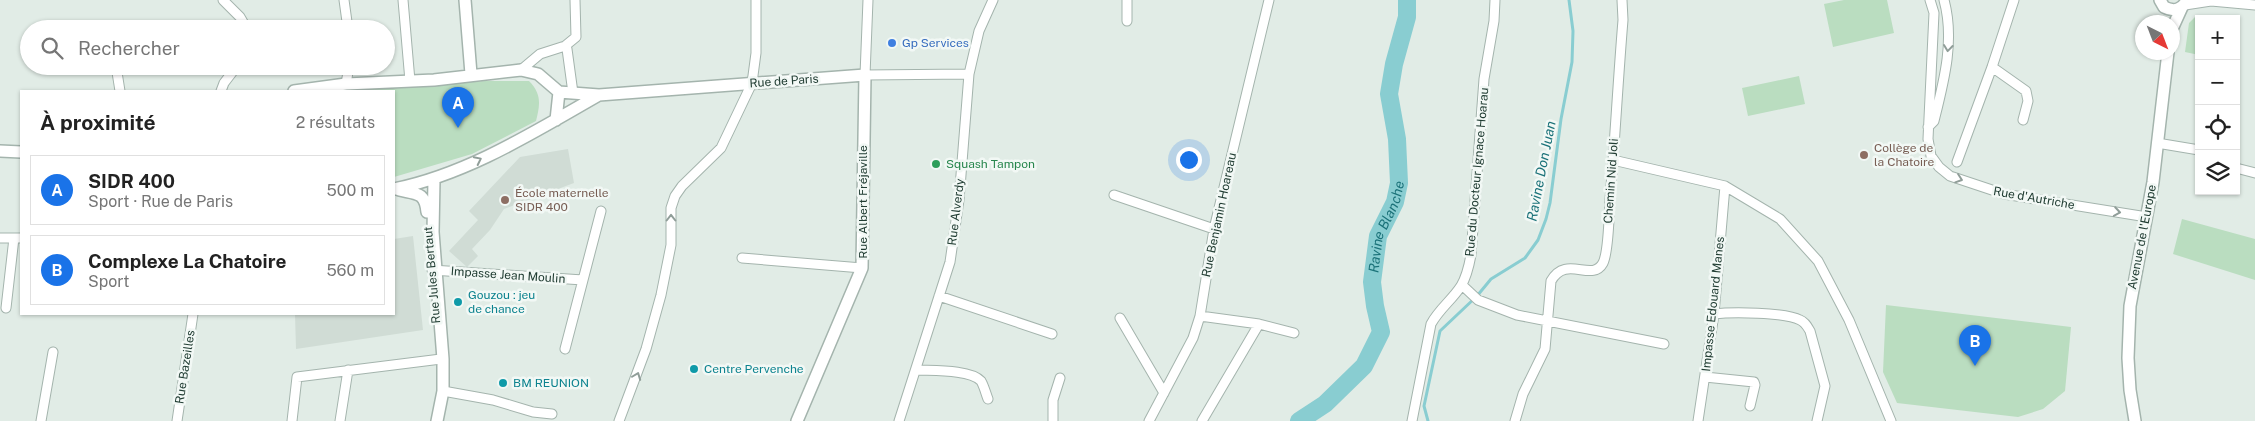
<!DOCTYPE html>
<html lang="fr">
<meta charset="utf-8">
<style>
:root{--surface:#fff;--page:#f2f2f2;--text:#222;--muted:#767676;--line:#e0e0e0;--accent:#1a73e8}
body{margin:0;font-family:"Public Sans",sans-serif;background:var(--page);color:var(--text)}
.controls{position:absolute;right:15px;top:15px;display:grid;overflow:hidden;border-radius:0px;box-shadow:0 1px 4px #0004}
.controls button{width:45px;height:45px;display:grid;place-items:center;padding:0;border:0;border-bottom:1px solid var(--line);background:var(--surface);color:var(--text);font:25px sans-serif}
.compass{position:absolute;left:2135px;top:15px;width:45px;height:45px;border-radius:50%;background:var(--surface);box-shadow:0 1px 4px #0004;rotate:138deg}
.you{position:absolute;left:1188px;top:159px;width:18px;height:18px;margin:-12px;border:4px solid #fff;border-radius:50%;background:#1a73e8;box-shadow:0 0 0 8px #1a73e833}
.badge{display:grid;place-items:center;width:32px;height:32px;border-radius:50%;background:var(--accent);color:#fff;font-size:16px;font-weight:700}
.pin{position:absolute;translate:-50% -41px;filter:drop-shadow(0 1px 2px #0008)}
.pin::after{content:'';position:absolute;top:26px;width:18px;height:15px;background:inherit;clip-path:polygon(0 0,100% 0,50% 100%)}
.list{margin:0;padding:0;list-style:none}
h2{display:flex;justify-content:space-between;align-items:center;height:65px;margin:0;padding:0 20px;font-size:21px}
h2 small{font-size:16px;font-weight:400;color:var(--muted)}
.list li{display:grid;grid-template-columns:32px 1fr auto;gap:15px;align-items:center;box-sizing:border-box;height:70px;margin:0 10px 10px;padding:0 10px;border:1px solid var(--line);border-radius:0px}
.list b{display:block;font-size:19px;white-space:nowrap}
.list p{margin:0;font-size:16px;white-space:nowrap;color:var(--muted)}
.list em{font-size:16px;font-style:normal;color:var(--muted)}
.icon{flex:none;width:28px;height:28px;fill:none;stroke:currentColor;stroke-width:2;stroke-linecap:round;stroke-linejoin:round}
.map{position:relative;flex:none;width:2255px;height:421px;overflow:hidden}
.search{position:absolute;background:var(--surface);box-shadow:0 1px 4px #0004;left:20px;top:20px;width:375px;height:55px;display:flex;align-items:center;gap:12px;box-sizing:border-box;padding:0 18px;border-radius:28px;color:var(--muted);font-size:19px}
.panel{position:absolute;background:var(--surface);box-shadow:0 1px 4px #0004;left:20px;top:90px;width:375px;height:225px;border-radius:0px}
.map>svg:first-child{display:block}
</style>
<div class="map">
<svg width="2255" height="421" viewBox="0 0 2255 421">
<rect width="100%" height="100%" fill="#e1ece6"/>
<!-- built -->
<path fill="#d0dcd5" d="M568,149L574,183L504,209L490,230L472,249L478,256L467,267L449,251L478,220L469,211L520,157Z
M413,236L423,330L296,349L295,314H394V239Z"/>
<!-- green -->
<path fill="#baddc0" d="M1844,0H1887L1894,33L1833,47L1824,4Z
M2196,16L2233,19H2199V55L2185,52L2189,23Z
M1799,76L1805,104L1748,116L1742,88Z
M485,81H529C542,94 540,105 536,121L472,154L394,177V91H328Z
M2182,219L2255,239V280L2173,254Z
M1886,305L2071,327L2065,391L2043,409L2018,417L1897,403L1883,372Z"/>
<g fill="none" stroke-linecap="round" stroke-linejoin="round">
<!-- stream -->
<path stroke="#89cdd1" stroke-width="3" d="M1428,421L1424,406L1440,331L1477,296L1491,279L1525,258L1538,240L1546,219L1550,203L1561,119L1572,62L1573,31L1569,0"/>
<!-- river -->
<path stroke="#89cdd1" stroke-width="18" id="s1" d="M1299,421L1325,404L1364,366L1381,332L1375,306L1372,282L1378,236L1395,202L1399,183L1397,139L1389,94L1394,64L1407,17V0"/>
<defs>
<path id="minor" d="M223,0L240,17L247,29
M344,0L348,29
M403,0L410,81
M868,0L865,75L969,74
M1127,0V21
M1930,0L1934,13L1928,139L1931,156L1939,167L1950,176L2004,194L2147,217
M2185,5L2211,1L2255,5
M565,46L576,37L575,0
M116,66L120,91
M1992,67L2026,91L2028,101L2023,120
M521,70L540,54L565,46L567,49L573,93
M346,84L349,66
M221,91L224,83L237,66
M1928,127L1934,121C1944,81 1955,40 1944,0
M2157,143L2199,150
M1613,160L1725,186L1780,219L1818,261L1849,320L1891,421
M1957,162L1992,67L2014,0
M2236,168L2255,173
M1114,195L1214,229
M0,238H21
M742,258L862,268
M432,270L583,280
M1462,285L1478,300L1517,315L1664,344
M939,296L1052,334
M6,308L14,238
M1714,314C1731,312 1785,312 1800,320C1805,322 1807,326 1810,331L1825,386L1817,421
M1200,316L1259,324L1294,333
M1120,318L1164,393
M565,349L601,211
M916,370C931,371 970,369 981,381C984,386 986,394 988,399
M1705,377L1754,382L1755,385L1750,406
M443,391L493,400L533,412L552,414
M41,421L53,352
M177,421L193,314
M292,421L297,377L441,359
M340,421L348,370
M619,421L646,349L661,295L671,245V208L675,196L682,186L721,148L752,83L756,53V0
M899,421L950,262L959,200L969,74L979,31L993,0
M1053,421V400L1060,378
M1149,421L1193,338L1200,316L1214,229L1269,0
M1202,421L1259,324
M1412,421L1431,324C1439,309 1452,300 1461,286C1467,276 1469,266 1471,255L1484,79L1494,21L1495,0
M1515,421L1523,394L1545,349L1551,281C1566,254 1592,283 1603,263C1609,251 1609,213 1610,199C1615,139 1618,80 1623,20L1622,0
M1698,421L1714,314L1725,186"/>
<path id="tertiary" d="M465,0L471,74
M2160,0L2164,7C2174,12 2182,10 2187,0
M2172,29L2182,7
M294,91L346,84L434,80L521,70L538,74L559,92L599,95L865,75L862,268L797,421
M556,120L559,92
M0,151L21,152
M434,180L433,232L443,359V391L437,421
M394,189C468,174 534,132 599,95
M399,190C417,194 425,192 427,212
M2135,421L2130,390L2128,358L2130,306L2153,182L2168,52"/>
</defs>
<!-- minor casing -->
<use href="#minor" stroke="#a4b4ad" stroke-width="11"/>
<!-- tertiary casing -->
<use href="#tertiary" stroke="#a4b4ad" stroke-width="14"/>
<!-- minor -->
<use href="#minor" stroke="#fff" stroke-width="9"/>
<!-- tertiary -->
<use href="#tertiary" stroke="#fff" stroke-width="11"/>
</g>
<!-- one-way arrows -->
<defs><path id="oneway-chevron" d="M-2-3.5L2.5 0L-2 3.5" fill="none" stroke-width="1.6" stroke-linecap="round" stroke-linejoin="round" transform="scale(1.25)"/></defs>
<g stroke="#909e99">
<use href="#oneway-chevron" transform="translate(1948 48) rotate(97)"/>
<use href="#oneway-chevron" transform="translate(478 160) rotate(-26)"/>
<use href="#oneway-chevron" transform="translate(1959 179) rotate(19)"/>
<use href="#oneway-chevron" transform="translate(2117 212) rotate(9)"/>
<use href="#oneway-chevron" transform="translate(671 218) rotate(-90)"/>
<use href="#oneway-chevron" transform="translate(637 376) rotate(-69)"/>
</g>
<!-- markers -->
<circle fill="#3f7fe0" stroke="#f2f8f5" stroke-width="2" cx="892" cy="43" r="5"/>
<g fill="#8d6e63" stroke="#f2f8f5" stroke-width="2">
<circle cx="1864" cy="155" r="5"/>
<circle cx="505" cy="200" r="5"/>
</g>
<circle fill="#2e9e5b" stroke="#f2f8f5" stroke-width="2" cx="936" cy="164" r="5"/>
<g fill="#0f9aa8" stroke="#f2f8f5" stroke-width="2">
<circle cx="458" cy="302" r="5"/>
<circle cx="694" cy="369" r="5"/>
<circle cx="503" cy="383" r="5"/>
</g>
<g text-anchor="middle" stroke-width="5" stroke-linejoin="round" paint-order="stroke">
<!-- shop labels -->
<g font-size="12" fill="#366cbe" stroke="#f2f8f5" text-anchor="start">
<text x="902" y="47">Gp Services</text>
</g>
<!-- street labels -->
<g font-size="12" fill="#213d33" stroke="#f2f8f5">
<text transform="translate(784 81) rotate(-4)" y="4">Rue de Paris</text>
<text transform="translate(1477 172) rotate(-85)" y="4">Rue du Docteur Ignace Hoarau</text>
<text transform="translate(1611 181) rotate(-86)" y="4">Chemin Nid Joli</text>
<text transform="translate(2034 198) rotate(10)" y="4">Rue d'Autriche</text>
<text transform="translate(863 202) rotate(-90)" y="4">Rue Albert Fréjaville</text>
<text transform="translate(956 212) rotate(-83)" y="4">Rue Alverdy</text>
<text transform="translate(1219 215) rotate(-78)" y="4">Rue Benjamin Hoareau</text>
<text transform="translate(2142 237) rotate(-79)" y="4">Avenue de l'Europe</text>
<text transform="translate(432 275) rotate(-95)" y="4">Rue Jules Bertaut</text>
<text transform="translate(508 275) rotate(4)" y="4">Impasse Jean Moulin</text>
<text transform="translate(1713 304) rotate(-84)" y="4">Impasse Edouard Manes</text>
<text transform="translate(185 367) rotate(-81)" y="4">Rue Bazeilles</text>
</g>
<!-- education labels -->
<g font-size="12" fill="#785e54" stroke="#f2f8f5" text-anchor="start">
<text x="1874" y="152">Collège de<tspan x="1874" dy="14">la Chatoire</tspan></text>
<text x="515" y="197">École maternelle<tspan x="515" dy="14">SIDR 400</tspan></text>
</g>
<!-- leisure labels -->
<g font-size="12" fill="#27864d" stroke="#f2f8f5" text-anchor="start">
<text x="946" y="168">Squash Tampon</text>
</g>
<!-- culture labels -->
<g font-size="12" fill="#0d838f" stroke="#f2f8f5" text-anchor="start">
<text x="468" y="299">Gouzou : jeu<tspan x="468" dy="14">de chance</tspan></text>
<text x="704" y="373">Centre Pervenche</text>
<text x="513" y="387">BM REUNION</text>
</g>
<!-- water labels -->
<g font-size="14" font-style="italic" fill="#1b7279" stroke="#f2f8f5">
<text transform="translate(1541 171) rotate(-79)" y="5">Ravine Don Juan</text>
<text dy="5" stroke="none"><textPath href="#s1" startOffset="232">Ravine Blanche</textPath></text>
</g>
</g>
</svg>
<div class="controls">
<button>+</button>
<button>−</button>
<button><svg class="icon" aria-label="locate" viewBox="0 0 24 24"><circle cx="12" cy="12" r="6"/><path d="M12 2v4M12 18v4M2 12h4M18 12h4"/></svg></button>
<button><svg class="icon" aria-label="layers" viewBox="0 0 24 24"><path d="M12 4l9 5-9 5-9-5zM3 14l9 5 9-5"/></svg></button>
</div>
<svg class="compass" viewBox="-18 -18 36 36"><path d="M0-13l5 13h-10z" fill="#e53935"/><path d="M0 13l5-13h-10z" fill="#767676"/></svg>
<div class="you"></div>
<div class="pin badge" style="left:458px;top:128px">A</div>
<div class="pin badge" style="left:1975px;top:366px">B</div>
<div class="search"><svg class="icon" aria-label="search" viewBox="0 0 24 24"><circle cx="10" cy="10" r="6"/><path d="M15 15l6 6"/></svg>Rechercher</div>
<section class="panel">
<h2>À proximité<small>2 résultats</small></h2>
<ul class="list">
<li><span class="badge">A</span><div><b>SIDR 400</b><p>Sport · Rue de Paris</p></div><em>500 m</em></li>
<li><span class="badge">B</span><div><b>Complexe La Chatoire</b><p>Sport</p></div><em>560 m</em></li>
</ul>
</section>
</div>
